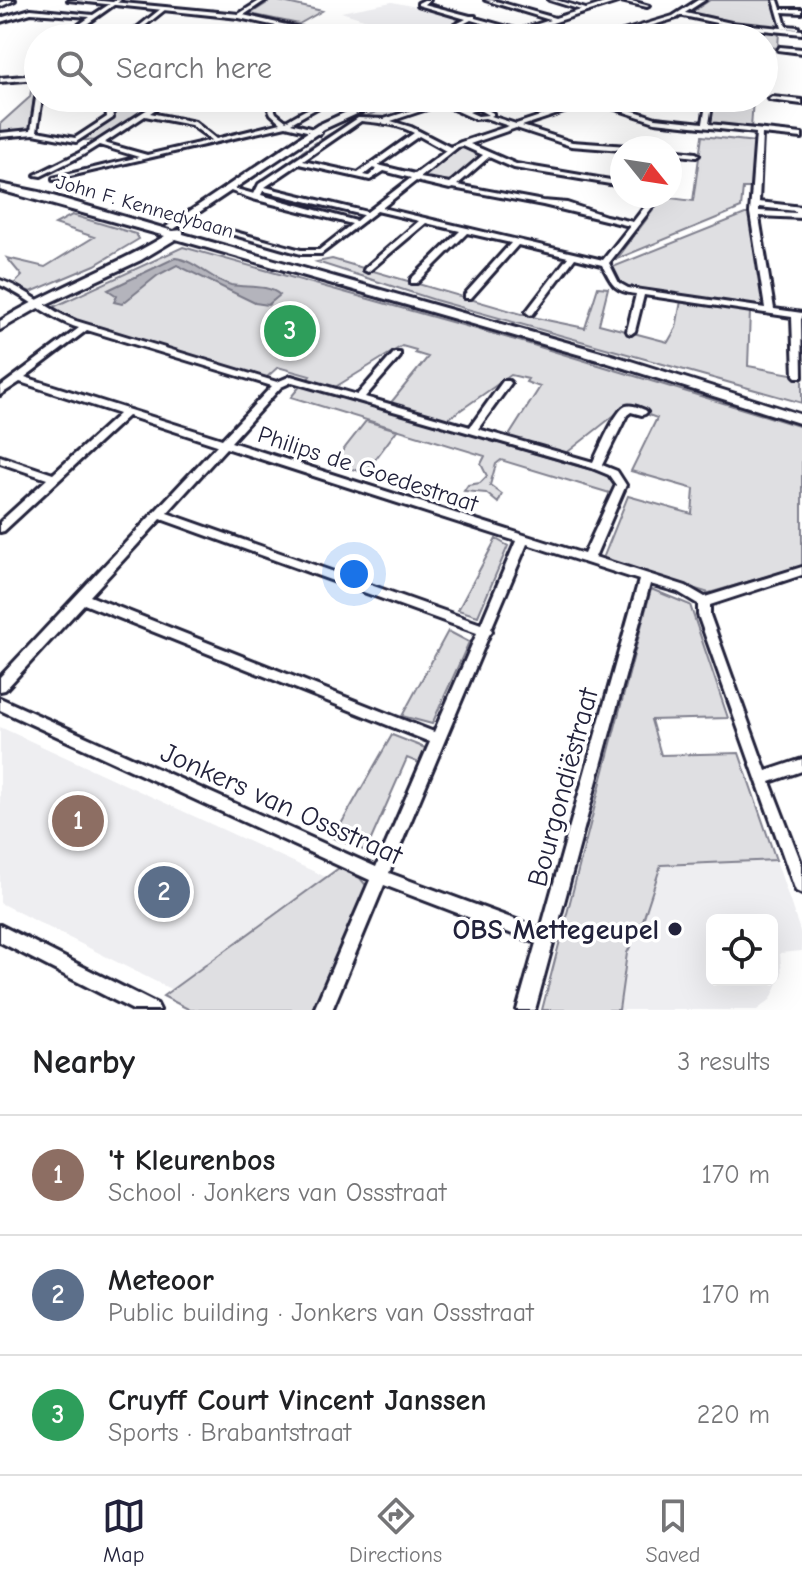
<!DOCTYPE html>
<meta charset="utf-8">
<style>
:root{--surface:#fff;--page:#f2f2f2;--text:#202124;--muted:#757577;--line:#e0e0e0;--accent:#22223b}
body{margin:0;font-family:"Comic Neue",sans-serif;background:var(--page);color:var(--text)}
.controls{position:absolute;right:24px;bottom:24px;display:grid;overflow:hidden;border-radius:12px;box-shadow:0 8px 32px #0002}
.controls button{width:72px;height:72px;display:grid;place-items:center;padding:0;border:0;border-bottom:2px solid var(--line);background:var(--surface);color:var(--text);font:40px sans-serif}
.compass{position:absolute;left:610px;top:136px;width:72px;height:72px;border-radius:50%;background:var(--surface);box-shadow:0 8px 32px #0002;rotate:120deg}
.you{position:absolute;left:354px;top:574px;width:28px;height:28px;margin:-20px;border:6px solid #fff;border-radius:50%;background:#1a73e8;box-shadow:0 0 0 12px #1a73e833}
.badge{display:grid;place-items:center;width:52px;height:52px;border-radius:50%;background:var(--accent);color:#fff;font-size:26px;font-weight:700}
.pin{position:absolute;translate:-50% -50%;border:4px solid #fff;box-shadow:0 2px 8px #0006}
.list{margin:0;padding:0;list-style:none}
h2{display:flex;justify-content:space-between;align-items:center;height:104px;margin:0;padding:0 32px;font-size:34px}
h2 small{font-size:26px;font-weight:400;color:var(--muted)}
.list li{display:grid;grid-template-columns:52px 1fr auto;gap:24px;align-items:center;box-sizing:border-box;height:120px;padding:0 32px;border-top:2px solid var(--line)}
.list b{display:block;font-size:30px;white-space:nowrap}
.list p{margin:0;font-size:26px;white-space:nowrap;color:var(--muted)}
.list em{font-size:26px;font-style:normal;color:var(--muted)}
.icon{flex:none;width:44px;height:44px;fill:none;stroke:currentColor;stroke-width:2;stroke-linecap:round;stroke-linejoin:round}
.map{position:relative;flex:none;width:802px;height:1010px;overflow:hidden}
.search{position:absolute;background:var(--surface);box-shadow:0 8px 32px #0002;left:24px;right:24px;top:24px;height:88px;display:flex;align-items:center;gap:20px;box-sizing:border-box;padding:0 28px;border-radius:44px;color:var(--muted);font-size:30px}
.sheet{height:464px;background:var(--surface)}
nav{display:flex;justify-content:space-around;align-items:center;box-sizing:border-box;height:112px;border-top:2px solid var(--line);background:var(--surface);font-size:22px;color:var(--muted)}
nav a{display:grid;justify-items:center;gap:4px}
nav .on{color:var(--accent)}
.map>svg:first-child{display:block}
</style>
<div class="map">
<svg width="802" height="1010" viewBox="0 0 802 1010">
<rect width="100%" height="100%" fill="#fff"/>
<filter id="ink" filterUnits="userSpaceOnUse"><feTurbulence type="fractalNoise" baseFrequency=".0125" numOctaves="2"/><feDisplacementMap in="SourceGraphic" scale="16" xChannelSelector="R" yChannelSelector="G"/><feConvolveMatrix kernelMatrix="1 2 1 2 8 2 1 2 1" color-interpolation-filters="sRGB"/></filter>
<g filter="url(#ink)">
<!-- built -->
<path fill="#eeeef1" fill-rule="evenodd" d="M392,2L466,17L426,38H413L356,26L367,20L341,12Z
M0,727L354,890L212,1010L0,903Z
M776,860L802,937V951L780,953L782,974L771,999L757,1010H619L627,953L643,920L660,865ZM712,920H772V980H712Z"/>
<!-- green -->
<path fill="#dfdfe2" stroke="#80808e" stroke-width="2" d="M272,0H274L322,11L299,24L250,14Z
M710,0H773L781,27L802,31L735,25L689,14Z
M733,27L779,32L778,48L764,47V38L714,37Z
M33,79H36L30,132L0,134V124L30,97Z
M111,98H165L97,141L83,140L114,118Z
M416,98H453L382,119L361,116L266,180C315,138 354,117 416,98Z
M713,98H753L751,129L710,124Z
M702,136L755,142L753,188H743L741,208L617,259L663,197L693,201Z
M465,145L482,154L448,185L419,179L452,150Z
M745,214H751L766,307L620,286L613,267Z
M72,215L136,234L139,239L95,265L31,292L13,285L22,276L7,258L45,267L94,237L55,224Z
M183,247L533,345L802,427V566L709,593L602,561L628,496L692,514L694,489L631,471L657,418L643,413L644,410L626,406L564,455L507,439L540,387L526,382L528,379L511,375L445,421L389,405L428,357L415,353L416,350L402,346L332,389L306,381L310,376L278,367L266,378L241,372L61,316L49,309Z
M332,259L532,317L585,328L598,287L608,288L599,324L668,342L676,328L681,301L750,311L748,366L802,376V403L435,300L317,262Z
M301,385L605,474L617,484L613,494L501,460L496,464L490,485L502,494L498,503L486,493L464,491L468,485L480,483L487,476L481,464L485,456L291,397Z
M366,421L397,430L365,473L333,463Z
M496,539L508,546L478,616L458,610Z
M651,589L690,605L728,718L651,720L661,755L739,753L776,860L661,865L643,920L627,953L619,1010H542Z
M448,631L469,642L432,724L402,716Z
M392,735L428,749L424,765L407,758L366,851L333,838Z
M339,868L360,878L373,894L322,1010H190L163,996Z"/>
<!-- water -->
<path fill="#b4b4bc" stroke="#7a7a88" stroke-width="2" d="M175,258C195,260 211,280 231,285C248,288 267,284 280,295L268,305L255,303L177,265L158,275L122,304L114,302L117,296L108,290Z"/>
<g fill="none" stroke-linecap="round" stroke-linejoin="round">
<defs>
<path id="minor" d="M116,0H121L67,38H60L90,17L31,13L0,22V18L31,9L93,15Z
M261,0H266L241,17H237V15Z
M424,0H430L424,4L470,16H475V18L519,30L550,20L485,0H492L555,18L581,10L549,0H556L586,9L614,0H628L649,6L647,7L621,1L524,32L544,38H535L471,20L436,38H429L466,19L418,5V3Z
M774,0H778L781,9H802V13L782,12L786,26L798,27V29L782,28Z
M162,8L166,9L130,38H124Z
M681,12L731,23L802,30V34L732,27L711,38H704L726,25L679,15Z
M375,29L408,36L411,38H400L373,32Z
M286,30L291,31L276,38H268Z
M477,36L489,38H474Z
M780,47L802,49V53L778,50Z
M38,75V79L0,82V78Z
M38,96V98H42L37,131L75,138L107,117L105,98H111L113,118L76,142L34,134L0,137V133L31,130L36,98Z
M772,97L802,100V104L770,100L769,99Z
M165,98H172L150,113L195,122L216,139L281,123L271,114L264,98H270L276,113L286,121C305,110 324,98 346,98L319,107L291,123L321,131V133L319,134L286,126L53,180V178L139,157L99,145L83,155L41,176L35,175L79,153ZM145,116L191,125L212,140L147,155L104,143Z
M450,98H459L448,103L464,110L481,106L493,113V115L491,116L516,124L588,100L586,98H595L656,118L703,123L707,98H713L709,124L802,134V138L762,134L759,202L802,207V218L759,216V217L774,309L802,313V319L801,318L802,377H796L794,375L792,317L644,295L635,331L631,334L628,333L627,331L636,294C613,291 612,284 602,265L575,258L533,314L530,315L526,312L568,257L518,245L471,298H465V294L511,243L467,233L417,283H411V279L460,231L426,223L368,272L364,270L365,268L419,221L377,211L321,254H301L213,229L217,227L301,250H319L352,224L253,199L225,189L229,187L254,194L259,184L358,118L384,119ZM594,102L655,122L756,133L750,213L765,308L628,288L619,283L609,263L661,196H653L633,222L606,216L567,203L543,201L457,185L489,157L514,168L622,186V182L516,164L470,144L516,128L571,146L622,150V148H631L628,146L572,142L522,126ZM442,104L475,119L485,118L509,126L461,142L450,147L411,127L391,121ZM478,109L488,115L478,116L469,112ZM361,121C380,123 398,124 414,133L358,173L303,161ZM419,136L446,151L415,174L378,165ZM463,146L483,155L450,183L420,178L458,147ZM299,164L370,180L384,171L411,178L367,212L265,187ZM373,168L377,169L369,176L364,175ZM416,181L450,189L453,188L543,205L630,226L603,260L382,208ZM263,191H264L363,215L356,221L261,195ZM759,207L796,211V213L759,211Z
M670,150L696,153L699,155L696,157L670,154Z
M0,280C28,289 49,311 76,321L277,382L291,376L357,395L394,353H400V357L365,397L470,427L503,381H509L511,383L478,429L593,462C599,451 616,409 626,406C632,404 640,408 645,410L647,412L645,414L642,415L631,412L627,415L602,465L617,471L626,485L595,557L686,586L705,597L802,567V575L710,605V615L766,771L802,759V771L770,782L802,865V894L796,891L794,886L698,615V604L678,592L650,584L535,1010H517L536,943L384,885L332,1010H314L370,880L0,710V698L376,867L430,742L84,604L5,690L0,691V677L217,445L128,416L4,531L0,532V522L47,479L0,463V456L53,474L119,414L20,382L0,395V387L79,328C49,319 28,297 0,285ZM87,330L272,386L222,439L25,377ZM292,382L592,468L609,475L616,485L584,554L231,442L281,387ZM226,448L516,541L481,624L167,513ZM161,519L477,633L434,732L90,596ZM527,544L639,580L541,929L389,873L489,635L492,631L491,629Z
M0,925L157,1004L160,1010H133L0,942Z"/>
<path id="tertiary" d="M7,0H15L0,7V3Z
M68,0H91L239,14L343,38H331L239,18Z
M698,0H705L677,18L610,38H600L673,16Z
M392,98H404L359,113L324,129L174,229L166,227L318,125L353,109Z"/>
<path id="secondary" d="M0,184L39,192L173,231L183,230V234L615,356L802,415V424L605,362L176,239L141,260L40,307L0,330V321C53,288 112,268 165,236L0,190Z"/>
</defs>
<!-- minor casing -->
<use href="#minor" stroke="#22223b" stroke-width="6"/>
<!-- tertiary casing -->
<use href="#tertiary" stroke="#22223b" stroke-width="6"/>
<!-- secondary casing -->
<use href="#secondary" stroke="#22223b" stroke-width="6"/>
<!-- minor -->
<use href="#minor" fill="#fff" fill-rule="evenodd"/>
<!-- tertiary -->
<use href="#tertiary" fill="#fff" fill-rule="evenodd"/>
<!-- secondary -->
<use href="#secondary" fill="#fff" fill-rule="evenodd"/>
</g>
</g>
<!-- markers -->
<circle fill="#22223b" stroke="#fff" stroke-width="3" cx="675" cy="929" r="8"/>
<g text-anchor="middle" stroke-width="7" stroke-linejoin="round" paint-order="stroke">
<!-- far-street labels -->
<g font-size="20" fill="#22223b" stroke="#fff">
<text transform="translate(145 206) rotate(16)" y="7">John F. Kennedybaan</text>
</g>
<!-- street labels -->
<g font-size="24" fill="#22223b" stroke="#fff">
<text transform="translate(368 469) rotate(18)" y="8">Philips de Goedestraat</text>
</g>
<!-- near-street labels -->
<g font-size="28" fill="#22223b" stroke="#fff">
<text transform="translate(562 787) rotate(-75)" y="10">Bourgondiëstraat</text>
<text transform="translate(282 803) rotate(24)" y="10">Jonkers van Ossstraat</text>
</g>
<!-- near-poi labels -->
<g font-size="28" font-weight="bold" fill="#22223b" stroke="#fff" text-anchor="end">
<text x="659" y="939">OBS Mettegeupel</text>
</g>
</g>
</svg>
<div class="controls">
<button><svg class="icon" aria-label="locate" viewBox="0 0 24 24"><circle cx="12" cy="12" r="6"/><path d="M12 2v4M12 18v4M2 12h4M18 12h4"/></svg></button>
</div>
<svg class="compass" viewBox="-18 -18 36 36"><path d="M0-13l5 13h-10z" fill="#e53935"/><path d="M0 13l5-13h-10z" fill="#757577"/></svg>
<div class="you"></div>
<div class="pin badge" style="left:78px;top:821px;background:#8d6e63">1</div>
<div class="pin badge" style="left:164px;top:892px;background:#5c6f8a">2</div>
<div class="pin badge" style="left:290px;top:331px;background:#2e9e5b">3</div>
<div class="search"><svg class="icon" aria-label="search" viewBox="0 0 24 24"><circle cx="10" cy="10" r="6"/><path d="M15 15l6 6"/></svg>Search here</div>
</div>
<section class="sheet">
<h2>Nearby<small>3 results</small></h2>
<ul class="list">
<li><span class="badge" style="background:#8d6e63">1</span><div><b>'t Kleurenbos</b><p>School · Jonkers van Ossstraat</p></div><em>170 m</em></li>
<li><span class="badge" style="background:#5c6f8a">2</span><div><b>Meteoor</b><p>Public building · Jonkers van Ossstraat</p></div><em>170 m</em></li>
<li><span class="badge" style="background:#2e9e5b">3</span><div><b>Cruyff Court Vincent Janssen</b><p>Sports · Brabantstraat</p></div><em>220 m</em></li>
</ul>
</section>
<nav>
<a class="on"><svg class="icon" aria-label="map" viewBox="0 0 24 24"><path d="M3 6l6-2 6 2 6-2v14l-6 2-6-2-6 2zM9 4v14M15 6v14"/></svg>Map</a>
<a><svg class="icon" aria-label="directions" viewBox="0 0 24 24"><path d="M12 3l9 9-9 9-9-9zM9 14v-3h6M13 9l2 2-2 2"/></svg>Directions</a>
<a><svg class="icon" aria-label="saved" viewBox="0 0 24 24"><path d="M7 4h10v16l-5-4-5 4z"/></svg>Saved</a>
</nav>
